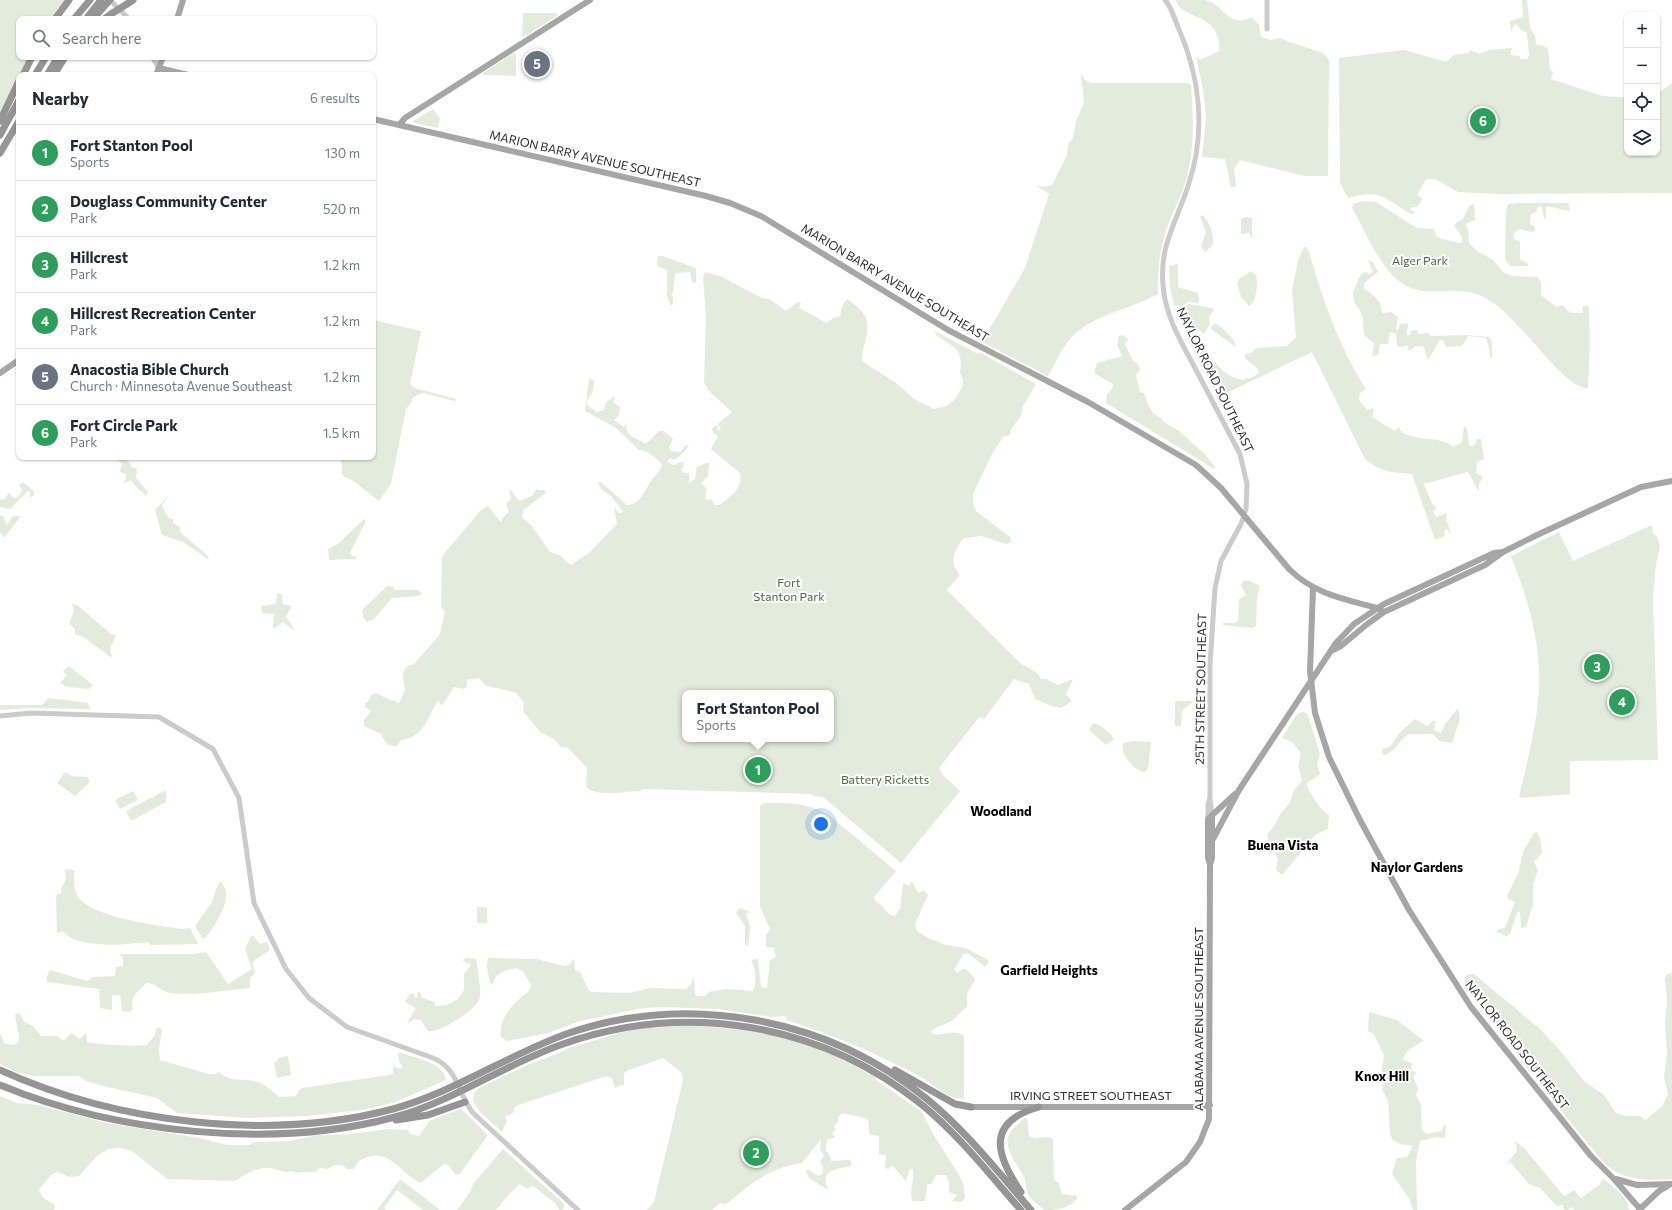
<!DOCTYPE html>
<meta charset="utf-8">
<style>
:root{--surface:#fff;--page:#f2f2f3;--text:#1f2937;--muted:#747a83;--line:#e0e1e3;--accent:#d93025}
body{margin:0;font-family:Commissioner,sans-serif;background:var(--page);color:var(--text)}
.controls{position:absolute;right:12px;top:12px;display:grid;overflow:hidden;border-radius:8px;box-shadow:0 1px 3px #0004}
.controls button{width:36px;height:36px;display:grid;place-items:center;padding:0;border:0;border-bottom:1px solid var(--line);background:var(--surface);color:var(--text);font:20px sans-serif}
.you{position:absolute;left:821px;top:824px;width:14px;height:14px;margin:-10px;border:3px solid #fff;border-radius:50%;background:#1a73e8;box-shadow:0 0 0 6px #1a73e833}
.badge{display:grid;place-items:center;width:26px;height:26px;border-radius:50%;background:var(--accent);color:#fff;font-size:13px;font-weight:700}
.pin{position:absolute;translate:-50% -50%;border:2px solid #fff;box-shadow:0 1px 4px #0006}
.popup{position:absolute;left:682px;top:690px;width:152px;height:52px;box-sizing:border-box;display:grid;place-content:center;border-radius:8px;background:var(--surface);filter:drop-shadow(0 1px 3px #0005);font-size:13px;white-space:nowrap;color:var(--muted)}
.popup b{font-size:15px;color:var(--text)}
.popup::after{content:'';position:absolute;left:50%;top:100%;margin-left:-8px;border:8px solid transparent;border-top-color:var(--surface)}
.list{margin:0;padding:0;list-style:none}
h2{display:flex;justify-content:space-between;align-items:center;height:52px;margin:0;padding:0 16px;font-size:17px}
h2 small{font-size:13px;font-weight:400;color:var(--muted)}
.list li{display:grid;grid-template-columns:26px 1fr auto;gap:12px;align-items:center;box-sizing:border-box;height:56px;padding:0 16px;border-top:1px solid var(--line)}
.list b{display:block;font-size:15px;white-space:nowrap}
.list p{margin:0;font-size:13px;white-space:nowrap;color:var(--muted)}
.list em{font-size:13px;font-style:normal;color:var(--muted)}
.icon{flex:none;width:22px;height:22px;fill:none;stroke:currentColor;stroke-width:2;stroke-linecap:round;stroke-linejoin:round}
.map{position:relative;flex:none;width:1672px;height:1210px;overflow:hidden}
.search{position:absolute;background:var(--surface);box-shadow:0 1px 3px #0004;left:16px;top:16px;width:360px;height:44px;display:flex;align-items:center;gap:10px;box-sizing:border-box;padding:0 14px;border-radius:8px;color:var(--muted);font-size:15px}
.panel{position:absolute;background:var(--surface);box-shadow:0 1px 3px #0004;left:16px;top:72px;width:360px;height:388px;border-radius:8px}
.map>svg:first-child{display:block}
</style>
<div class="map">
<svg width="1672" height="1210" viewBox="0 0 1672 1210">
<rect width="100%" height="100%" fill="#fff"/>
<!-- green -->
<path fill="#e3ecdc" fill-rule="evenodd" d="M0,0H65L51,19H19V57H28L0,115Z
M1176,0C1185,0 1196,0 1205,0C1223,3 1227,29 1252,17L1259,25L1261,37L1271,40L1279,38L1290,42L1323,53L1329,60L1328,176H1305L1240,160L1234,169L1236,185L1235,187H1231L1225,159L1202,157L1206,118L1204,95L1196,56L1200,60L1219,51C1220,47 1219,42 1218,38C1212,13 1181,19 1176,0Z
M1522,0H1527L1530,28L1535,36L1536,44L1548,48L1550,70L1553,72L1551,79L1603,96C1612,97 1618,96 1627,98V153H1657V94L1672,83V193L1499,194L1458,192L1435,179H1426L1417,195L1422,198L1421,202L1417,207H1412L1410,210L1416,212L1413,214L1409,213C1383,197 1379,189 1348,198L1340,183L1339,58L1404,50L1446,62L1454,55L1469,53L1471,50L1479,54L1490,50L1512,48L1510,55L1520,56V59H1527L1529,56L1527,33L1521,30L1516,24L1514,25L1511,32L1510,21L1523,17Z
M523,13H556L558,15L524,37L522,35Z
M514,53L516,55V76L483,75V73Z
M1081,74L1085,80L1091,83H1188L1191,85C1193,117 1195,145 1187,176C1183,195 1173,210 1167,228C1159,252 1158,268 1158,294C1130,310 1092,314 1070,339C1061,349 1055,364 1048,376L982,342L1025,268L1049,194L1036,185L1043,187L1052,185L1067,155L1068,144L1073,138L1076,121L1084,103Z
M433,109L440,119L438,128L414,123L413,121Z
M1363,201L1376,202L1417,228L1434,229L1436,236L1442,239L1461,243L1462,242V237L1454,226L1457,222L1463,219L1469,206L1474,204L1475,220L1467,223L1466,225L1468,229L1469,243L1478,252L1492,259L1503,272L1512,276L1538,277L1541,283V295L1556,307L1563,305C1568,314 1573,313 1583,313V306L1585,305L1589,307L1590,345L1588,388C1568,388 1539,347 1525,333C1511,319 1496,300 1476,294C1451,285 1423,300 1400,282C1380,267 1365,231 1352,208L1353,204Z
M1518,203H1568L1570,211L1546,206V217L1544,219L1542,207L1538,206L1536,212L1531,214L1530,224L1535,227V230L1532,232L1519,229L1513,234L1514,239L1520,241V259L1527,263L1528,266H1510L1505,259L1506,211L1508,204Z
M1203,215C1211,225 1213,232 1213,244L1205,253L1201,246L1206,232L1200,217Z
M1244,217L1252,218V238H1251L1250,233L1241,234V220Z
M1304,247H1306L1309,252C1323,300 1339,347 1366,389L1360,393L1359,400L1367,410L1374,408L1372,417L1395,431L1399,427C1403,443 1442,434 1453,447L1462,442L1464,426L1467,429L1469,446H1474L1477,439H1481L1484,459L1477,462L1476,473L1483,477L1479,484V490H1478L1468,472L1424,484L1432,504L1437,508L1433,511L1436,517L1447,513L1446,519L1451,533L1450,534L1447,529L1444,531L1445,536L1435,540L1412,474C1392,472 1381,473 1365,459L1312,352L1218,397L1186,336L1187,334L1190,335L1223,371L1232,377L1243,380L1246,378C1252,379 1255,376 1258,373V369L1245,358V354L1251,353L1256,348L1287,346L1296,337L1292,290L1298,260Z
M658,256H662L696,268V283L692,282L690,272L675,273L673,292L671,296L673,297V304L671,306L667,296V270L657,266Z
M1368,260L1373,262L1378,272L1364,283V289L1371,293L1380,303L1382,313L1391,312L1398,317L1396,330H1398L1400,324L1408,323L1407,335H1410L1412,330H1417L1418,334L1428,333L1431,336L1465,335L1489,337L1492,342V359L1490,357L1489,348L1486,338L1468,336L1462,346L1446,347L1443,340H1440L1428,360L1423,346H1416L1409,351L1407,345L1402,347L1397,346L1396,334L1390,332L1388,344H1380L1378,355L1372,356L1374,343L1364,335L1363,319L1360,310L1354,302L1353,292L1361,274L1365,272L1369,274L1373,272Z
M1178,264V287L1198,293L1199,301L1197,303L1188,302L1181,307L1174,305L1170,286L1169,266Z
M1251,271L1256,275C1258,284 1257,301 1249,306L1241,297L1237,283L1239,279Z
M705,272L720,276L762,298L771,300L786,311L798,302L801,303L799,308L827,323L833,318L840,316L842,306L847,299C867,313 872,321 864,346C863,352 861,356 862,361L896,383L914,399L934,409L947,406L955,399L962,387L963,380L960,373L961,362L959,353L955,348L936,335L935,331L978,354L979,352L1036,384L1023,406L1021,416L1011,429L1010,435L1003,437L992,454L973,494V503L976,511L1010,537L1011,542L1006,544L981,536L964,538C958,545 952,555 954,565C955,569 959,571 959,576L947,590L1020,663L1037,673L1041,679H1046L1058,685L1073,679L1066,694L1072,701L1061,708L1051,706L1035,699L1029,684L1014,679L984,719L979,717L939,768L943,775L960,791L901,863L823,797L814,796L811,794L644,789L640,791C627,791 592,798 586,786L587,768L568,748L561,747L554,739L540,732L523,711L524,702L515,692L486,686L479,678L467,680V686L464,689L454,687L443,704L440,705L439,701L437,702C426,720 424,737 401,740L397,746C386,747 385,741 381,734L364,726V720L371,711L365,707V704L370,699L371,695L376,693L392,701L395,700L396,703L400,702L405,689C403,679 399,666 414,664L440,634L445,612L441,607L442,558L444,554L480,511L488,506L501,522L503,517L509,512L506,504L511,499L509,488L519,501L532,496L536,490H544L546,493L523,510L522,517L531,525L550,552L559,555L571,565L590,552L617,524L614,508L620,513L623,512L612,497L601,489L598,482H601L627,505C640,505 645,490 651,481C655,475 660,472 662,465C659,459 646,450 639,450L616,428L585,411L589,378L594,381L593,391L587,401V405L597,412L604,410L606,402L615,396L613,402L620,407L619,415L614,420L624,427L627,423L626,429L631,436L646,444L659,431H664L673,439L669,447L671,451L680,452L685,446L689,444C687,450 678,459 673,460L670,458L667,462L673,465L683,462L684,466L681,470L684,473H689V483L695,479L697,467L706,463H709L708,476L701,483L707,489L705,499L709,500L710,498L715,505H720C729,497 744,488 740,473L711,449L718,436L713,433L712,428L717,425L718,430H721L718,424L732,412L708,390L704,382L706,317L703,279ZM685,693H831V739H685Z
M1189,304L1212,308L1214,310L1209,317L1210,324L1204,334L1193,324L1178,320L1175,309L1182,310Z
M373,320L421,331L410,384L414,388L456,399L455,401L423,393L413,397L411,403L406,409L391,484L379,501L352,480L344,477L342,473L341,457H373Z
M1215,323C1222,327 1235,338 1236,347L1212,330L1211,327Z
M1123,335L1129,340L1125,342V344C1127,348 1129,353 1131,357C1134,362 1139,363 1140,370L1136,375L1140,392L1144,393L1148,405L1154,414L1161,418L1164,422L1179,431L1205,454L1215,467L1214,469L1106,403L1107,394L1111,391L1113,384L1094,373L1097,363L1122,356L1117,345L1119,336Z
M114,457C124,457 127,458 132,467L137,469L136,478L148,492L147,496L137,488L131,480L122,484L126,479V474L120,472L122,464Z
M23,482L34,491V495L30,498V492L28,491L10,509L0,507V500L4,499L9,493L14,498L18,497L22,491L19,485Z
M169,495L162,505L166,514L170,519H173V523L180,527V532L207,555L209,560L183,542L162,535L155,510Z
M0,515L3,516L7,525L13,516H21L4,538L0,532Z
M364,519L366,521L350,553L352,556H356V559L329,560L328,549L338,544Z
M1652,525L1653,534L1657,536L1660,546L1656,564L1653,597L1658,760L1570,761V794L1521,798L1519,796C1528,759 1538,721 1539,683C1540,638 1527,597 1511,556L1559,532L1573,561Z
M1243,581H1250L1260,586L1257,597L1256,626L1252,628L1223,625V623H1235L1238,620L1239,599L1246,595L1241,585Z
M387,586L394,587V590H418L422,594L418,596L392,598L374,619L367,622L363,617L362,610Z
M277,593L282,594L283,604L292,606L286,616L295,631L283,622L273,629L274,614L262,613L261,606L276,604Z
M72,604L77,605L111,634L116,635L110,649L112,658L82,636L75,635V629L69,623L74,611Z
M69,666L93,685L89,689L67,687L60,683L67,675L63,671Z
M48,698L88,703L90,709L30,708L0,710V705H42Z
M1177,701H1194L1182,711L1181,726H1176L1175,725V702Z
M1458,708L1460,719L1452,743L1439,741L1433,734H1409C1399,739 1395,754 1383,755L1382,749L1390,747L1401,731L1415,719L1427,726L1433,721H1436L1434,730L1441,733L1445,724Z
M1302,712L1307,713L1320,754L1317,765L1320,774L1307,783C1307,791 1322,812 1329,815L1328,829L1316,834L1282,875L1276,870L1278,859L1269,843L1267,834L1273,828L1281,813L1290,803L1293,792L1302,780L1298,766L1301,753L1292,742L1282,738L1297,714Z
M1093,723C1101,725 1110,732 1114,739L1106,745L1089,730Z
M1134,741L1151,742L1148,768L1145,772C1135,772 1119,753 1123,743Z
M65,772L72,776L88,777L90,782L75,796L57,783Z
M166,790V802L131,821L126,811Z
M133,791L138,800L120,809L115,800Z
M763,803C790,803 807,802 830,816L896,871L874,897L875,901L881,905L890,915L895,916L900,909L903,883L909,886L912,881L918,893L924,890L928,895L915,924L917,931L928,938L946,945L966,948L988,960L989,962L985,967L968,953L963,955L954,970L958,973L962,969H966L975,979L967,994V1006L952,1021L935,1028L931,1032C937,1040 955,1026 964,1037V1098C951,1102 932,1083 921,1077C878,1054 833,1035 786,1020L787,1017L784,1016L771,1017L719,1009L661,1007L637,1009L577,1022L548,1033L507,1041L501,1037C498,1015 516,1002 530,990L531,985L523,971L516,968C507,970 494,973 494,983L490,984L487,967L488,958L536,959L565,966L569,965L574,959L575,970L580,972L589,991L594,992L630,993L650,988L686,989L691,984L694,976L695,994L697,996H706L708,992L725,989L753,991C757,984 756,967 751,960L758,959L761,986L764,988H767L770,960L776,957L774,948L766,947V935L770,929L760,906V806Z
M1537,832L1540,838L1542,853L1534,862L1538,870L1533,885V904L1526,927L1521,928L1520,912H1517L1510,934L1506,936L1496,932L1499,929L1505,928L1515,902L1508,899L1507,896L1519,871L1523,852L1534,833Z
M65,869L74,870C75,878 73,888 77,895C88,917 160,926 183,929L190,928L198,944L151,945L147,942C143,944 140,942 136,943C118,946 74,947 63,931L57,933L56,897L57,894H61V889L66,879Z
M221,882C225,886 227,893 226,899C225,908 210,936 203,939L195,926L212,902L218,884Z
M477,907H487V923H477Z
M741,908L750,912L746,914L750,926L748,946L745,945V926L736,913L738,909Z
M251,936H253L260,944L267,942L270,950L252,962L255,973L250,978V988C226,990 195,996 171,993C159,991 159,984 146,983C140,991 129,995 133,1009L130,1012L122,1011L120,995H112V1010L100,1008L99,989L47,982V976L50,970L87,981L93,977L115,976L116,967L123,966V957L120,956L121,954H193L206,952L228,984L252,969L245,949Z
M467,958L476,959L477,964C478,972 481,990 480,997C479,1008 439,1034 428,1031L421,1020L415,1019L407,1023L416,1008L405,1002L410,994L414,993V997L417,998V993L420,992L422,998L435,1002V1006L447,1005L458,999L464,990V974L471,965L463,961L464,959Z
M1672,973V1179C1647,1181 1622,1181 1603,1162L1543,1088L1537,1076L1538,1072L1528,1069L1524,1065L1529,1060L1526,1050L1507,1025H1497L1489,1019L1464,979L1466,975L1474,974L1540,1029L1558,1048L1584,1081L1604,1095L1616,1113L1626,1116H1639L1646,1120L1662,1106L1668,1094L1664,1077L1667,1053L1665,1023L1667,1002L1665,979L1667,974Z
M1369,1012L1397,1020L1424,1041C1416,1045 1404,1051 1403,1060L1412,1063L1411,1071L1417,1073L1413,1076L1418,1089L1416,1095L1421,1105L1422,1130L1427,1134L1442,1131L1444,1125H1446L1445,1138L1436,1137L1420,1141L1416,1161L1417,1210H1413L1409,1198L1392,1174L1397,1158L1407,1157L1413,1146L1400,1144L1392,1139L1390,1133L1388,1100L1382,1090L1385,1080L1381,1074L1384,1056L1374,1034L1368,1031Z
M18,1013L21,1015L24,1022L33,1026L41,1036H57L64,1041L71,1033L80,1039L86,1033L87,1042C93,1044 140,1047 147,1045L155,1035L156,1029L159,1027L162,1030L159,1050L160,1060L209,1074H216L219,1072C233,1084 241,1077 257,1082C266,1085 273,1091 279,1097L296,1096L299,1090L302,1088L389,1075L393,1073V1066L400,1069L403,1067L399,1061L398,1052C412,1057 444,1062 446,1080L393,1103L362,1110L308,1116L247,1118L177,1113L157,1098L103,1086L86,1081L79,1076H33L16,1072L0,1064V1033L4,1043L13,1045L18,1042L19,1037L15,1015Z
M704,1025L777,1035L825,1051L876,1077L875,1079L922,1112L933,1134L959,1175L963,1183L965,1198L961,1202L952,1201L957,1195L949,1192V1182L946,1175H936L932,1183L927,1185L925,1201H913C908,1193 915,1180 913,1169H910L906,1181L894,1167L891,1166L888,1169L885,1168L886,1155L879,1154V1136L870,1135L868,1120C863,1116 850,1115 842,1113L838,1117L839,1121L834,1126L835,1130L832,1133L835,1137L827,1140L826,1150L830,1156L831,1161L849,1160L851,1161V1166C841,1169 823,1168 826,1184C827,1186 828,1188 828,1190L809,1178L806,1171L807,1169L818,1176L823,1174V1167L820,1162L824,1155L820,1150L821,1139L802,1163C766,1169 754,1182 726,1204L720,1203L712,1210H647L654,1202L683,1080L682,1073L663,1058L626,1071L624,1074V1085H621L615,1088L612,1078L607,1076L518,1105L514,1108L513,1113L505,1117L507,1121L502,1132L480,1112L473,1101L474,1093L479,1088L527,1065L549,1057L569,1048L619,1033L649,1027Z
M288,1056L291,1075L277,1078L274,1062H277L278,1058Z
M0,1096L17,1103L38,1105L107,1123L200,1138L227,1145H249L255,1142L289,1141L318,1135L350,1134L388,1129L408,1130L411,1134L419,1136L429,1121L461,1109L488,1135L459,1175L455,1174L448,1165L444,1164L421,1183C399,1173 389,1145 361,1160C356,1162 357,1167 353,1169H347L342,1165H334L328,1169L320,1168L315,1172H301L297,1173L292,1171C283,1174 276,1168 269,1168C256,1167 244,1175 235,1181L167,1179L132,1151L120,1148L108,1149L97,1156L79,1176C55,1181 63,1157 39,1190L43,1198L55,1205L54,1210H0Z
M1025,1118H1027L1029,1136L1035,1138L1050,1137L1053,1139L1054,1180L1059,1183L1062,1194L1077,1196V1199C1067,1209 1057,1210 1044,1210C1039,1205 1029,1199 1027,1192C1026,1186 1026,1182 1024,1177C1016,1162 999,1144 1013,1129C1017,1125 1020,1121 1025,1118Z
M1515,1141L1524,1148L1563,1195L1565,1196L1574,1190L1581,1198L1599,1185L1603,1179C1612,1185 1629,1198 1629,1210H1575L1571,1207L1568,1210H1564L1563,1205L1557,1206L1540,1188L1529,1184L1510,1162L1506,1165L1517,1151Z
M503,1149L560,1200L564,1205L563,1210H559L555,1203L533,1186L527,1189L520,1184L509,1194L496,1210H457L470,1192L473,1184Z
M400,1179L440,1210H441H423L397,1190L384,1208L386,1210H377Z"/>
<!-- water -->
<path fill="#c8daec" d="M749,759H768L764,780L753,781Z"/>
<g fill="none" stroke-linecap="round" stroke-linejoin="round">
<!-- minor -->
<path stroke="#cbcbcb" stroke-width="5" d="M110,0L129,19
M1165,0C1172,8 1174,18 1178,27C1200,77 1206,131 1189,183C1178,219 1159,245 1163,285C1165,315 1180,340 1194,366C1209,395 1225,425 1240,454L1247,484L1246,509L1241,524L1221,561L1215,588L1210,665V798L1208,805V819
M1267,0V29
M152,57L159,68
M0,716L31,713L159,717L213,749L239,798L254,903L286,969L309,998L347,1027L433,1058C459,1069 457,1093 473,1113L578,1210
M1210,799L1212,815"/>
<!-- major -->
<path stroke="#a6a6a6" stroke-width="6" d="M177,19L183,0
M159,68L188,75
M156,75L163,57
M373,119L706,196L730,203L761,216L948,330L1088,402L1196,465L1221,488L1289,569C1314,594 1344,599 1377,608L1384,612
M399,125L405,118L590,0
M0,373L19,360
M1313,588L1310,671L1315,713L1329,757L1360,820L1409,910L1471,1007L1591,1156L1614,1179L1640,1209
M1333,650L1341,646L1366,625L1384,612L1485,565L1503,552L1537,535L1641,487L1672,481
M1213,839L1239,790L1336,643L1354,624L1384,604L1494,553L1503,552
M1210,864L1208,858V819L1235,794
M971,1107H1197L1210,1105
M1616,1179L1637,1185L1672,1184
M1125,1210L1186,1162L1200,1142L1209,1119L1210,865L1212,858V815
M1639,1210L1659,1191L1668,1186"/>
<!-- highway -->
<path stroke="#959595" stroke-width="7" d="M127,4L133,0
M55,19L69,0
M74,19L90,0
M86,19L101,0
M93,19L110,0
M104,19L111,14
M23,75L32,57
M35,75L46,57
M47,75L58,57
M54,75L65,57
M0,121L19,81
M0,135L19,100
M0,153L19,121
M0,1070C116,1123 269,1142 393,1109C455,1092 509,1054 569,1033C690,992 828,1018 927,1099C966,1131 998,1172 1031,1210
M895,1070L955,1104L971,1107
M0,1085C116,1133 272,1150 395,1117C454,1101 505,1064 563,1044C686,1001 820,1023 921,1104C959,1135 989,1174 1021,1210
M396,1120L428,1115L465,1102
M1021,1192C995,1154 986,1122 1039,1107"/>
<!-- highway-bridge -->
<path stroke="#959595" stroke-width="7" d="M111,14L127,4"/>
</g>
<g text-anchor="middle" stroke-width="4" stroke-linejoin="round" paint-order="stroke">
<!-- street labels -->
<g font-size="12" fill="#2e2e2e" stroke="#fff">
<text transform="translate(595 159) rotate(13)" y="4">MARION BARRY AVENUE SOUTHEAST</text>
<text transform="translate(895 283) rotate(31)" y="4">MARION BARRY AVENUE SOUTHEAST</text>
<text transform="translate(1215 380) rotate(64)" y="4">NAYLOR ROAD SOUTHEAST</text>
<text transform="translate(1201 689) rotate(-89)" y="4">25TH STREET SOUTHEAST</text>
<text transform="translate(1199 1019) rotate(-90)" y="4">ALABAMA AVENUE SOUTHEAST</text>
<text transform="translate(1517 1045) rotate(52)" y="4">NAYLOR ROAD SOUTHEAST</text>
<text x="1091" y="1100">IRVING STREET SOUTHEAST</text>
</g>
<!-- park labels -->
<g font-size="12" fill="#4c6a3c" stroke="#fff">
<text x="1420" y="265">Alger Park</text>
<text x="789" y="587">Fort<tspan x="789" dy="14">Stanton Park</tspan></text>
<text x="885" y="784">Battery Ricketts</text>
</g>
<!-- neighbourhood labels -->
<g font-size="13" font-weight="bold" fill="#000" stroke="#fff">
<text x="1001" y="816">Woodland</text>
<text x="1283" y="850">Buena Vista</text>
<text x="1417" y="872">Naylor Gardens</text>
<text x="1049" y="975">Garfield Heights</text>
<text x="1382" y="1081">Knox Hill</text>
</g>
</g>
</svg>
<div class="controls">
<button>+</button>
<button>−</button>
<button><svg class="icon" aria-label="locate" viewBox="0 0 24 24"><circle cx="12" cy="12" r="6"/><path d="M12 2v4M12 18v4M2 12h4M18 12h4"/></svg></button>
<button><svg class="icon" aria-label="layers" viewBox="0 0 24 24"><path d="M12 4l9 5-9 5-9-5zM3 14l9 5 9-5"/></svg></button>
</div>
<div class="you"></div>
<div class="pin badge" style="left:758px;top:770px;background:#2e9e5b">1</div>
<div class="popup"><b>Fort Stanton Pool</b>Sports</div>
<div class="pin badge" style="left:756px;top:1153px;background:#2e9e5b">2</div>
<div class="pin badge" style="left:1597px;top:667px;background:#2e9e5b">3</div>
<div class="pin badge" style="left:1622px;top:702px;background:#2e9e5b">4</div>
<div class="pin badge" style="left:537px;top:64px;background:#6b7280">5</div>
<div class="pin badge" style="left:1483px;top:121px;background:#2e9e5b">6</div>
<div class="search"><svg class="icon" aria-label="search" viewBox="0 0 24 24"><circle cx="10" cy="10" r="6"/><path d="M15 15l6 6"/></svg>Search here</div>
<section class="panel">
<h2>Nearby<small>6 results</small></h2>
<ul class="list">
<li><span class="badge" style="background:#2e9e5b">1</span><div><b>Fort Stanton Pool</b><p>Sports</p></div><em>130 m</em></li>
<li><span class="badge" style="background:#2e9e5b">2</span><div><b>Douglass Community Center</b><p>Park</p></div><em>520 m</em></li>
<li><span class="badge" style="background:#2e9e5b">3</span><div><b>Hillcrest</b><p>Park</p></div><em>1.2 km</em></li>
<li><span class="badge" style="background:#2e9e5b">4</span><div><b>Hillcrest Recreation Center</b><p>Park</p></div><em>1.2 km</em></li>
<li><span class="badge" style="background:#6b7280">5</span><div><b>Anacostia Bible Church</b><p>Church · Minnesota Avenue Southeast</p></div><em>1.2 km</em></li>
<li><span class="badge" style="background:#2e9e5b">6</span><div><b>Fort Circle Park</b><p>Park</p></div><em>1.5 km</em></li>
</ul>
</section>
</div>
